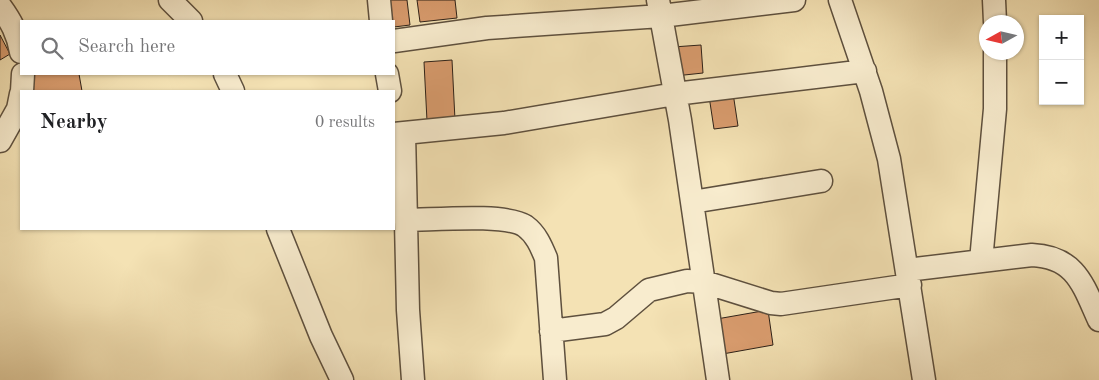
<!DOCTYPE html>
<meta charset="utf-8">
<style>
:root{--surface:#fff;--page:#f2f2f2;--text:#202124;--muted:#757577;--line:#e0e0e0}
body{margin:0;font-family:"Old Standard TT",serif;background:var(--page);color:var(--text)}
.controls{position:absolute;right:15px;top:15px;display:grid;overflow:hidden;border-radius:0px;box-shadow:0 1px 4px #0004}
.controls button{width:45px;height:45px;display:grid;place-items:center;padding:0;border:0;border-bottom:1px solid var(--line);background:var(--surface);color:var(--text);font:25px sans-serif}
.compass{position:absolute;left:979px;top:15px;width:45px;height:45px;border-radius:50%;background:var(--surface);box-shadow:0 1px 4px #0004;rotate:262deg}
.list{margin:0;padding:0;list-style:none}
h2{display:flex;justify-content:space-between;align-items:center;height:65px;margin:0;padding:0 20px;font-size:21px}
h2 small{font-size:16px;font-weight:400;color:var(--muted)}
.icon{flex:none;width:28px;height:28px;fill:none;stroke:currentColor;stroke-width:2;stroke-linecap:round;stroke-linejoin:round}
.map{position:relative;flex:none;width:1099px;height:380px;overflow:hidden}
.search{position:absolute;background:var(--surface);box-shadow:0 1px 4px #0004;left:20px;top:20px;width:375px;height:55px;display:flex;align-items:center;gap:12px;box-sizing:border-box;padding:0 18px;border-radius:0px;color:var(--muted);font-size:19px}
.panel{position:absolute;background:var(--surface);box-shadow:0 1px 4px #0004;left:20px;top:90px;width:375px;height:140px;border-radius:0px}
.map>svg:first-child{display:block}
</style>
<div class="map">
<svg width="1099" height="380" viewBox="0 0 1099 380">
<rect width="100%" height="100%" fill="#f4e2b4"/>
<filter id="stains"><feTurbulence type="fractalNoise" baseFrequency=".004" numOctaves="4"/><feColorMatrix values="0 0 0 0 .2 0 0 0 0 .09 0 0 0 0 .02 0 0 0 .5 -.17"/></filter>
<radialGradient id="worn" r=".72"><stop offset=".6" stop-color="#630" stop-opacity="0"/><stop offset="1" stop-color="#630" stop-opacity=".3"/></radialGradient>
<!-- building -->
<path fill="#d99c6e" stroke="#2c2017" d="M380,0H407L410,25L394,27V21H383Z
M417,0H455L457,18L420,22Z
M0,35L10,54L0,60Z
M701,45L703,73L675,76L673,47Z
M452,60L455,120L427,121L424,62Z
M28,74H79L82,91H32Z
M733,93L738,126L714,129L709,96Z
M768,310L773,345L717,355L711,320Z"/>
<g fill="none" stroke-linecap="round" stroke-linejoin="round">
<defs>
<path id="minor" d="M170,0L191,21
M379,0L381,21
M658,0L680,120L718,380
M840,0L871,91L889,159L924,380
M994,0L995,22
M0,6C11,21 18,34 21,52
M394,41L487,28L661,16L794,0
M225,74L233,91
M387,74L390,91
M22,91L23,74
M404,133L408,310L413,380
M394,134L504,123L675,94L865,71
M0,141L18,109L21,94
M692,202L821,181
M406,220C432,220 505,213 525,226C536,234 541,246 546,258L555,380
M278,229L321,336L342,380
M981,261L995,109V52
M907,270L1032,255C1076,257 1083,285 1099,320
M551,331L605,324L616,318L649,290L687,281L704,282L771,303L781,304L910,285"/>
</defs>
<!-- minor casing -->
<use href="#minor" stroke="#5e503e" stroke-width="25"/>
<!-- minor -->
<use href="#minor" stroke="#f8ecce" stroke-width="22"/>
</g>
<rect width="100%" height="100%" filter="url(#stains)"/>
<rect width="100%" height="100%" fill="url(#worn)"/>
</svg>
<div class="controls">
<button>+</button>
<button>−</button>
</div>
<svg class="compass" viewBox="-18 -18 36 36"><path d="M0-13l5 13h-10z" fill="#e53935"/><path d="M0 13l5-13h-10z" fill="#757577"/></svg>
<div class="search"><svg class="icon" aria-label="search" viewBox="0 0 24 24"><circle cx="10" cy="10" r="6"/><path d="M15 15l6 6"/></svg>Search here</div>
<section class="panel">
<h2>Nearby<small>0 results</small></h2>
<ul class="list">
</ul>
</section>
</div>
